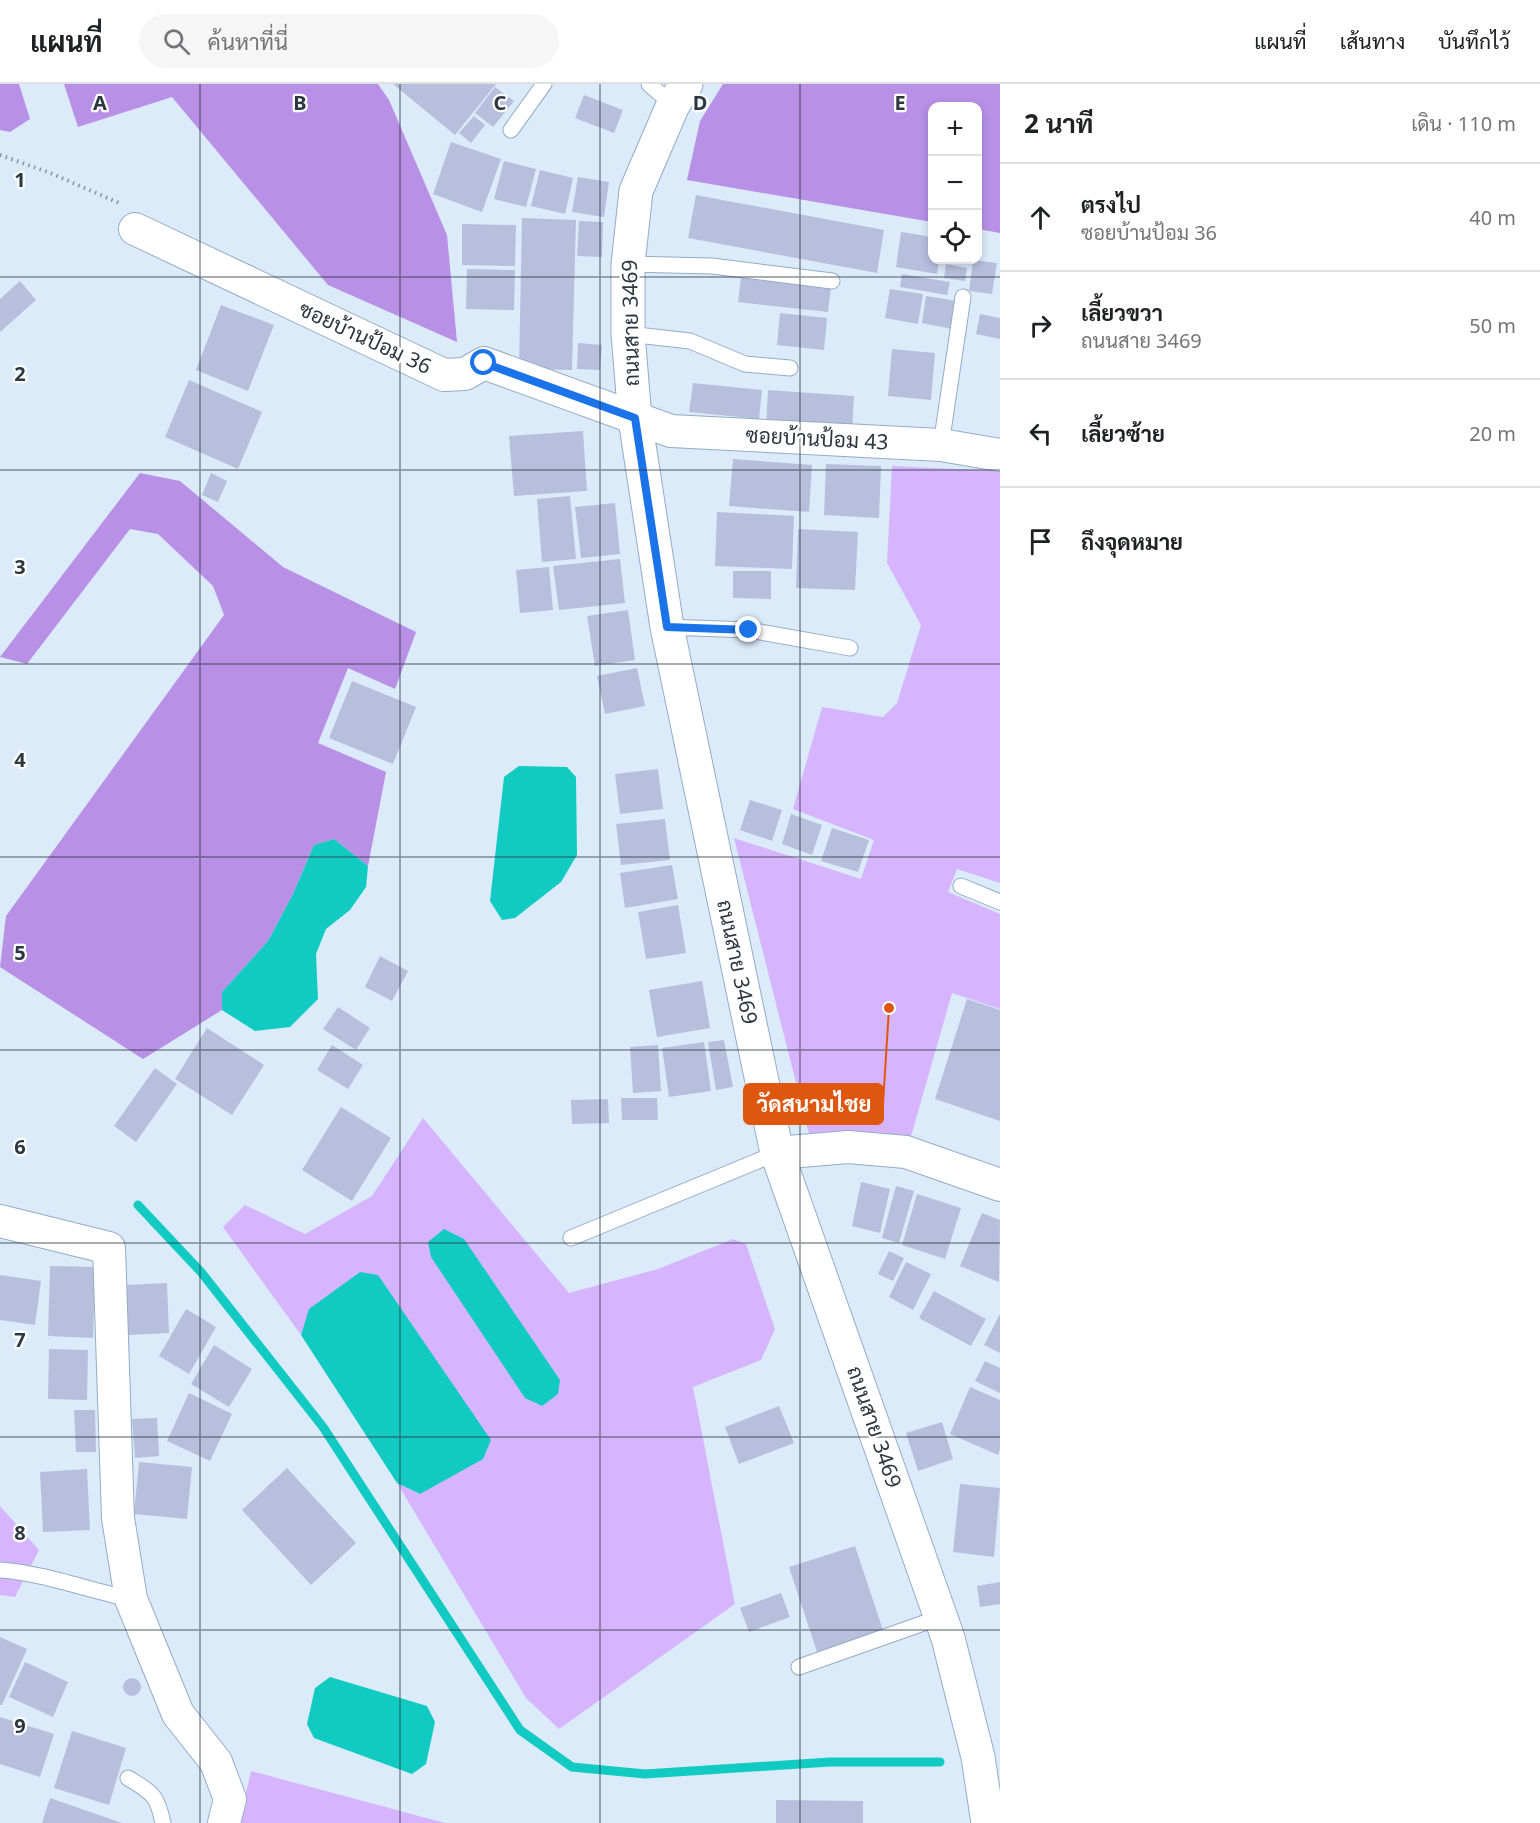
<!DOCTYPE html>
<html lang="th">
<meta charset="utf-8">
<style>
:root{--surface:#fff;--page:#f6f6f6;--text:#202124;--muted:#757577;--line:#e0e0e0}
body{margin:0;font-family:"Noto Sans",Sarabun,sans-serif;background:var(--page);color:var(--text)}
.controls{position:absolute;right:18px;top:18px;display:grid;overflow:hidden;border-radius:12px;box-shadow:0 3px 9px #0003}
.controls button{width:54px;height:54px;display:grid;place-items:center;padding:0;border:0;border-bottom:2px solid var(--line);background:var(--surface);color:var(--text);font:30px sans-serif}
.stop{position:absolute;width:18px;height:18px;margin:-14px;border:4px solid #1a73e8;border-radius:50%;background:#fff}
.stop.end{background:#1a73e8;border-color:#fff;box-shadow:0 2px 6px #0008}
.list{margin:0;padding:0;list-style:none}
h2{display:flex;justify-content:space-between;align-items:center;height:78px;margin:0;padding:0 24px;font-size:26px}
h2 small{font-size:20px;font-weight:400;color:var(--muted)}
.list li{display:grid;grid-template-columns:39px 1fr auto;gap:18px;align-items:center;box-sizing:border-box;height:108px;padding:0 24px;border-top:2px solid var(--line)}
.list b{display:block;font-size:22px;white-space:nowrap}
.list p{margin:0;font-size:20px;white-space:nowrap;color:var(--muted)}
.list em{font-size:20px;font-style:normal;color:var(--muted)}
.icon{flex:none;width:33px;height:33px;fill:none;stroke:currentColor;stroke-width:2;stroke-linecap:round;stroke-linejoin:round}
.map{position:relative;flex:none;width:1000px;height:1739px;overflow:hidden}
header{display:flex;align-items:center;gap:36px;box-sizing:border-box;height:84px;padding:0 30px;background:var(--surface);border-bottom:2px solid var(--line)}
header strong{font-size:28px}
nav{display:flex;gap:33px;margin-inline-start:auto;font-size:21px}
.search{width:420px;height:54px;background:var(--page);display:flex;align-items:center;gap:15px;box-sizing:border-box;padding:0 21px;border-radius:33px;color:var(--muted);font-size:22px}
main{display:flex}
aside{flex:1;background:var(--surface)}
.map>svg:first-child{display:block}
</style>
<header>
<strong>แผนที่</strong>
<div class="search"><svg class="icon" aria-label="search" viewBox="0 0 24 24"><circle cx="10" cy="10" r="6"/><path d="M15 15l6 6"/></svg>ค้นหาที่นี่</div>
<nav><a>แผนที่</a><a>เส้นทาง</a><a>บันทึกไว้</a></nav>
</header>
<main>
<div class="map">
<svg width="1000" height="1739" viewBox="0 0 1000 1739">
<rect width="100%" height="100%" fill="#dbebfa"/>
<!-- green -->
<path fill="#d6b5fe" d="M892,382L1000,387V799L957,785L948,808L1000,830V925L952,909L909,1059L888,1053L809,1050L734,754L861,795L874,756L793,725L822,623L883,633L897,619L921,541L887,479Z
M423,1034L569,1209L658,1185L733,1155L746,1160L775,1245L761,1276L693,1303L735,1520L559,1645L526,1614L397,1399L420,1410L360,1188L310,1225L301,1251L223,1143L245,1121L305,1150L372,1112Z
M0,1422L39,1466L15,1513L0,1511Z
M251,1687L445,1739H239Z"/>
<!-- forest -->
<path fill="#b890e6" d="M0,0H19L30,35L10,48L0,46Z
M64,0H378L389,16L447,151L457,258L328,201L172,13L78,43Z
M723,0H1000V149L978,145V22H933L932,138L687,96L700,37Z
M140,389L180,397L283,483L416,548L395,605L348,584L318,659L386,688L368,782L334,755L314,761L293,810L268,857L222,908V926L143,975L0,883L6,832L224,531L213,502L158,450L130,445L27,580L0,573Z"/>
<!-- water -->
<path fill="#11cac1" d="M519,682L567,683L576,693L577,771L561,798L515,834L502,836L490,817L504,693Z
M334,755L368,782L366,803L350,826L326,845L316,870L318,915L290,943L255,947L222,926V908L268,857L293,810L314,761Z
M444,1145L464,1155L560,1296L558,1310L542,1322L525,1314L431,1173L428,1158Z
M360,1188L378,1191L491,1356L483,1375L420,1410L397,1399L301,1251L309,1225Z
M330,1593L427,1622L435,1638L426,1680L412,1690L314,1654L307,1640L315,1604Z"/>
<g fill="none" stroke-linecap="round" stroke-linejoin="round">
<!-- stream -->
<path stroke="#11cac1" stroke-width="9" d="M138,1121L201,1188L323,1343L520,1646L572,1683L645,1690L830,1678H940"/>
</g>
<!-- building -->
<path fill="#b8bfdd" d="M393,0H496L455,51Z
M495,3L514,17L493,43L475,29Z
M584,11L623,26L614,49L575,34Z
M474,32L485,41L471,59L459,49Z
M451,58L501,75L482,128L433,110Z
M504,77L536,85L526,123L494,115Z
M540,86L573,94L565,130L531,122Z
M578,93L609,98L604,133L572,128Z
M696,111L884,146L877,189L688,154Z
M522,134L576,136L572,286L519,285Z
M579,137L603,138L602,173L577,172Z
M462,140L516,141L515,182L462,181Z
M901,148L933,153V176H939L937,190L896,183Z
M973,176L997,179L992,210L969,207Z
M946,180L967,184L965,197L944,194Z
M467,185L515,186L514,226L466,225Z
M902,190L950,198L947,211L900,203Z
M741,194L831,204L828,228L738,218Z
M20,197L36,216L0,248V215Z
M890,205L923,210L918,240L885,234Z
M926,212L957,217L952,245L922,239Z
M221,221L274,241L248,307L196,286Z
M780,229L827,234L824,266L777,261Z
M980,230L1000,234V255L976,250Z
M578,259L602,261L600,286L577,285Z
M892,265L935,269L931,316L888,312Z
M189,296L262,328L238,385L165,353Z
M693,299L762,306L759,335L689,328Z
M768,306L854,312L852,348L766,342Z
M583,347L587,407L514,412L509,352Z
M733,375L812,381L809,428L729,422Z
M826,380L881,382L879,434L824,431Z
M211,389L227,397L218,418L202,411Z
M570,412L576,475L542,478L537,415Z
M615,419L620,470L581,474L575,423Z
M717,428L794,432L792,485L715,482Z
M798,445L858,448L855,506L796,504Z
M620,475L625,519L559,526L553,482Z
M549,483L553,526L520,529L516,486Z
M733,487H771V515L733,514Z
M628,526L635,576L595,582L587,532Z
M637,584L645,622L605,630L597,592Z
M352,597L416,623L393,680L329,654Z
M658,685L663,725L620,730L615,690Z
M750,716L782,726L772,757L740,746Z
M791,730L822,741L812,771L782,760Z
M665,735L670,776L621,781L616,740Z
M832,744L869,756L858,788L821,777Z
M672,781L678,815L625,824L620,789Z
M678,821L686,869L646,875L638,828Z
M380,872L408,887L392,917L365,903Z
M702,897L710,944L657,953L649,906Z
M967,915L1000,926V1037L935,1015Z
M338,923L370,944L356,966L323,945Z
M207,944L264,981L232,1031L175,995Z
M724,956L733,1003L716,1006L708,958Z
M704,958L711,1007L669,1013L662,964Z
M332,961L363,981L348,1005L317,986Z
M658,961L661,1007L633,1009L630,963Z
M155,984L177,1000L136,1058L114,1042Z
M621,1014H657L658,1036H622Z
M608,1015L609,1039L572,1040L571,1016Z
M341,1023L391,1054L352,1117L302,1086Z
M861,1098L890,1105L880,1149L852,1142Z
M896,1102L914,1107L899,1159L882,1154Z
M917,1110L961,1124L945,1175L902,1161Z
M982,1129L1000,1136L999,1198L960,1182Z
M889,1167L904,1174L893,1197L878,1190Z
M906,1178L931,1190L913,1226L889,1213Z
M50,1182L95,1183L93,1254L48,1252Z
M0,1191L41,1197L35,1241L0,1236Z
M167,1199L169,1249L128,1251L126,1201Z
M934,1207L986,1235L971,1262L919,1234Z
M186,1225L216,1243L189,1290L159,1272Z
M1000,1230V1269L984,1261Z
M214,1261L252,1285L229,1323L191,1300Z
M49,1265L88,1266L87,1316L48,1315Z
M985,1277L1000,1284V1309L975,1297Z
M970,1303L1000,1316V1365L998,1371L950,1350Z
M189,1309L232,1330L210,1377L167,1357Z
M779,1322L794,1359L739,1380L725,1343Z
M74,1326H95L96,1368H76Z
M157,1334L159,1372L135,1374L132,1335Z
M942,1338L953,1375L918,1387L906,1349Z
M139,1378L192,1383L187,1435L134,1430Z
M287,1384L356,1459L311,1501L242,1426Z
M87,1385L90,1446L43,1448L40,1388Z
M960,1400L1000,1404L994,1473L953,1468Z
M855,1462L883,1546L817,1568L789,1483Z
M1000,1498V1520L980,1523L977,1502Z
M781,1509L790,1533L749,1548L740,1524Z
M0,1553L27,1565L2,1621H0Z
M25,1578L68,1598L53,1633L9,1613Z
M123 1603a9 9 0 1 1 18 0a9 9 0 1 1-18 0Z
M0,1633L54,1650L40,1693L0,1680Z
M72,1647L126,1664L109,1721L54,1704Z
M50,1714L122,1739H42Z
M776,1716L863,1717V1739H776Z"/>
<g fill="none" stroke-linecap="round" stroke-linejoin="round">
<defs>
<path id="service" d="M649,0L673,21
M511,46L544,0
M628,180L712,182L832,197
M628,250L690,257L745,280L790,284
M941,361L963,213
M667,543L749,546L850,564
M961,802L1000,818
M571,1154L777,1069
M0,1486C44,1489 87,1506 131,1515
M799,1583L941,1533
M128,1694C152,1709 157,1710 163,1739"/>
<path id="minor" d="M135,145L444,291L465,290L484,279L671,347L941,361L1000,371
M777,1069L848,1063L906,1068L1000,1101
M0,1137L109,1164L118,1434L131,1515L178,1630L216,1678L230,1715L224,1739"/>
<path id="tertiary" d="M686,0L673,21L636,107L628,180V250L635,335L667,543L777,1069L948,1554L978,1673L988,1739"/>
</defs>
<!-- service casing -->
<use href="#service" stroke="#94acc4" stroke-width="17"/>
<!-- minor casing -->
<use href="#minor" stroke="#94acc4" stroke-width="34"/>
<!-- tertiary casing -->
<use href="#tertiary" stroke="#94acc4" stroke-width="35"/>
<!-- path -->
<path stroke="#8795a1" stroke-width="4" stroke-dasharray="1.5 4.5" stroke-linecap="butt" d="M0,71L48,88L119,119"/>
<!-- service -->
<use href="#service" stroke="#fff" stroke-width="15"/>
<!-- minor -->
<use href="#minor" stroke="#fff" stroke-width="32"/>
<!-- tertiary -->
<use href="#tertiary" stroke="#fff" stroke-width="33"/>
</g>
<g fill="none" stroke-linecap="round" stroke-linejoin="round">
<!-- route -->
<path stroke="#1a73e8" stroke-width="8" d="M484,279L635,334L667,543L749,546"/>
</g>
<!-- grid -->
<path fill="none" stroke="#2c3740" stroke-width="1.5" stroke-opacity="0.55" d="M200,0V1739M400,0V1739M600,0V1739M800,0V1739M0,193H1000M0,386H1000M0,580H1000M0,773H1000M0,966H1000M0,1159H1000M0,1353H1000M0,1546H1000"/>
<g text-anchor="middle" stroke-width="4.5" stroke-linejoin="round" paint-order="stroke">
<!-- street labels -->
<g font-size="21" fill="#2c3740" stroke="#fff">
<text transform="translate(631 239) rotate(-91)" y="7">ถนนสาย 3469</text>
<text transform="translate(365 254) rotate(25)" y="7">ซอยบ้านป้อม 36</text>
<text transform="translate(817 355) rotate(3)" y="7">ซอยบ้านป้อม 43</text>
<text transform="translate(737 878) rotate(78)" y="7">ถนนสาย 3469</text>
<text transform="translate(874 1343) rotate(71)" y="7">ถนนสาย 3469</text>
</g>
</g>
<g font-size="20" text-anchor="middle" font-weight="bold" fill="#2c3740" stroke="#fff" stroke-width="4.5" stroke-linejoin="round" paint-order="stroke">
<text x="100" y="26">A</text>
<text x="300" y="26">B</text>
<text x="500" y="26">C</text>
<text x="700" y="26">D</text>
<text x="900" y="26">E</text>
<text x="20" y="103">1</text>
<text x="20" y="297">2</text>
<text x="20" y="490">3</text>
<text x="20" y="683">4</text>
<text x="20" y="876">5</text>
<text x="20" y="1070">6</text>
<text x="20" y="1263">7</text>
<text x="20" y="1456">8</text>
<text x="20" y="1649">9</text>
</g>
<!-- callouts -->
<path fill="none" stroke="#df570f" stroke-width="2" d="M889 924L883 1020"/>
<circle fill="#df570f" stroke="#fff" stroke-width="2" cx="889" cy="924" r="6"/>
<rect fill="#df570f" stroke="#df570f" stroke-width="2" x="744" y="1000" width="139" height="40" rx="6"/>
<g font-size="22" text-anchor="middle" font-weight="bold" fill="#fff">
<text x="814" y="1028">วัดสนามไชย</text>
</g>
</svg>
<div class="controls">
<button>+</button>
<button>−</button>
<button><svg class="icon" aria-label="locate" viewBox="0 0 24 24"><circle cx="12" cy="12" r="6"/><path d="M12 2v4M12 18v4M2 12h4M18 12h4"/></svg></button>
</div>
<div class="stop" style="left:484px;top:279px"></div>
<div class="stop end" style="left:749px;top:546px"></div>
</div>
<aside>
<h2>2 นาที<small>เดิน · 110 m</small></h2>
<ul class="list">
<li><svg class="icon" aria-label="ahead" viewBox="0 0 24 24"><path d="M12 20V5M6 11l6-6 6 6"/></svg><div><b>ตรงไป</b><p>ซอยบ้านป้อม 36</p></div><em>40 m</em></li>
<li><svg class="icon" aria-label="right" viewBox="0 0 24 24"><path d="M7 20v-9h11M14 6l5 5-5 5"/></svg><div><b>เลี้ยวขวา</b><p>ถนนสาย 3469</p></div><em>50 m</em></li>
<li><svg class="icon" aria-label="left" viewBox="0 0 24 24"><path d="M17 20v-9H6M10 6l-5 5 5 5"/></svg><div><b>เลี้ยวซ้าย</b></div><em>20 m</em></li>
<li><svg class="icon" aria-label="arrive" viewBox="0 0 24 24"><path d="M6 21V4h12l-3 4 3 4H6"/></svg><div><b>ถึงจุดหมาย</b></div></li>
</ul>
</aside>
</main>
